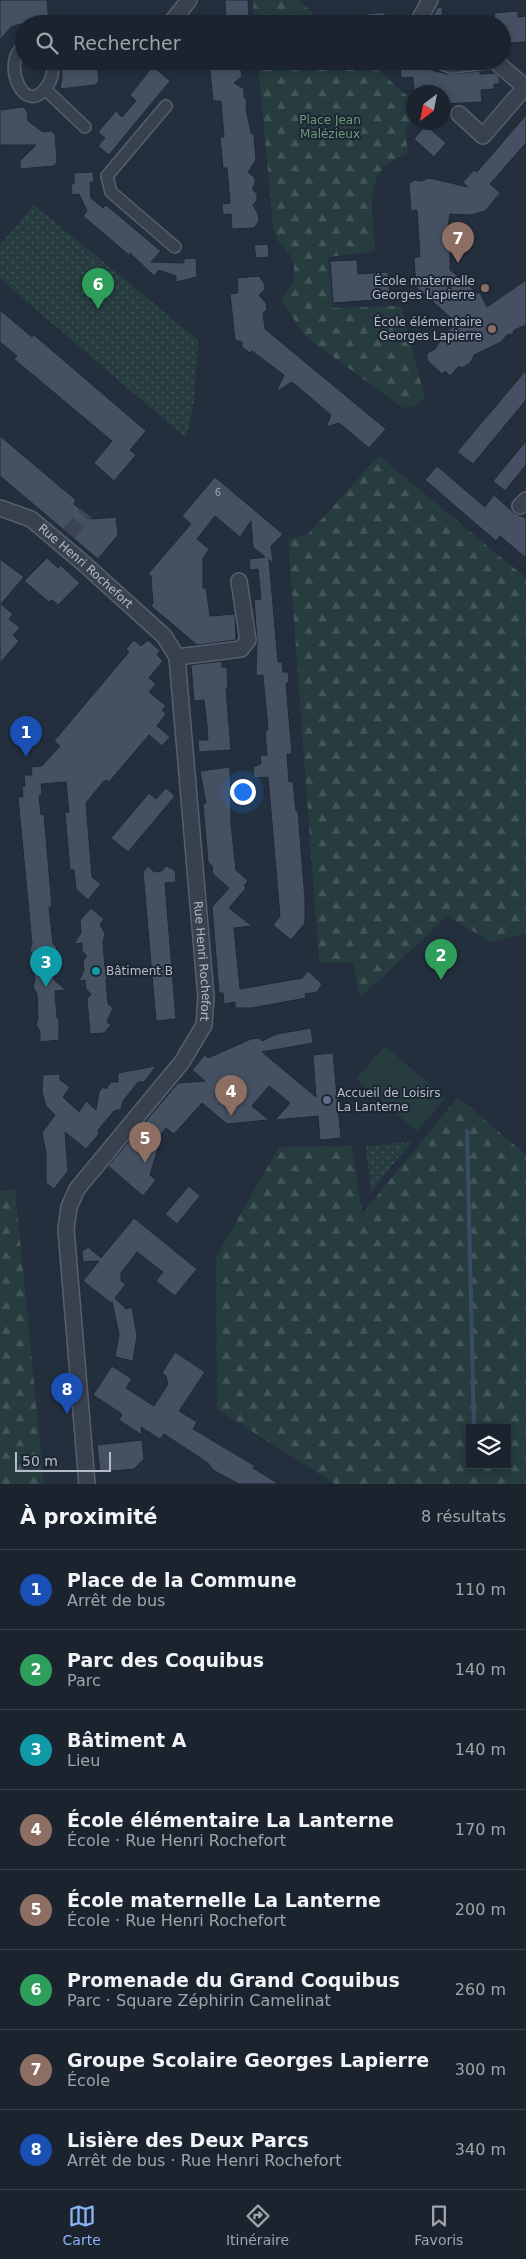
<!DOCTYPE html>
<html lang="fr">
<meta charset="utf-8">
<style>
:root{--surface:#1b232e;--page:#282f3a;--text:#f1f3f6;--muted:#a0a4aa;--line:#39404a;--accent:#8ab4f8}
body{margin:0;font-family:"DejaVu Sans",sans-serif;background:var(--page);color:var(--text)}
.controls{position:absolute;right:15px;bottom:15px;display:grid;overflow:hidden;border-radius:0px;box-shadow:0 2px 8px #0003}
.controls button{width:45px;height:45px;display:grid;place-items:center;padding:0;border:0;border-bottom:1px solid var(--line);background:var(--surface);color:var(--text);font:25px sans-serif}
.compass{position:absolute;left:406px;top:85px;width:45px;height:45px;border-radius:50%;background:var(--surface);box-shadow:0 2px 8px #0003;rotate:212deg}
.scale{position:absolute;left:15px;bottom:12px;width:96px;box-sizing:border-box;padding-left:5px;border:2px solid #b4bcc9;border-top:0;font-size:14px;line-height:18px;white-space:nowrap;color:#b4bcc9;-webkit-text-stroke:4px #1d2633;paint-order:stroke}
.you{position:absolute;left:242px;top:791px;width:18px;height:18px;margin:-12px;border:4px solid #fff;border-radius:50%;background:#1a73e8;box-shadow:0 0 0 8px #1a73e833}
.badge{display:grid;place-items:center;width:32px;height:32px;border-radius:50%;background:var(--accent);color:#fff;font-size:16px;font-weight:700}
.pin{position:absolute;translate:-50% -41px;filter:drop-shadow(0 1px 2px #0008)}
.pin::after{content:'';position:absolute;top:26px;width:18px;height:15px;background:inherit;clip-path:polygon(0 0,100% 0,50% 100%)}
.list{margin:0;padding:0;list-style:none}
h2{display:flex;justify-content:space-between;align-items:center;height:65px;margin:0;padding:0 20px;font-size:21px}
h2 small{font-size:16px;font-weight:400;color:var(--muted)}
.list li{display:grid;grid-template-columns:32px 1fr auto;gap:15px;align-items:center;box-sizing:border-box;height:80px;padding:0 20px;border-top:1px solid var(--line)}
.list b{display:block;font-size:19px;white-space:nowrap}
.list p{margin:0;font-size:16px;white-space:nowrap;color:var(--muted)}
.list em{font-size:16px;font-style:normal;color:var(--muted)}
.icon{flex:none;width:28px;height:28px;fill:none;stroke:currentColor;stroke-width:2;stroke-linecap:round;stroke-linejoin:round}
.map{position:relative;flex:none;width:526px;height:1484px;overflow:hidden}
.search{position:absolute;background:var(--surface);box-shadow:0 2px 8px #0003;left:15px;right:15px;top:15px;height:55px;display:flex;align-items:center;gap:12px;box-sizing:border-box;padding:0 18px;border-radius:28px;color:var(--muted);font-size:19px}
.sheet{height:705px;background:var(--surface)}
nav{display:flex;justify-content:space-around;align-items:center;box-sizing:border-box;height:70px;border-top:1px solid var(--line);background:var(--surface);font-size:14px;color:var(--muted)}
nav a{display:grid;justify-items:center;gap:2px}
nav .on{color:var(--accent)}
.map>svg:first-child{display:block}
</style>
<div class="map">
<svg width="526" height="1484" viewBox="0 0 526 1484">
<defs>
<pattern id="green-dots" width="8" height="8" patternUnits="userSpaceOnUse" patternTransform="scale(1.25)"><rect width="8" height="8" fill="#263c3f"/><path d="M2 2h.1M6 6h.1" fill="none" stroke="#435659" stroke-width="1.8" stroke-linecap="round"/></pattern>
<pattern id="forest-firs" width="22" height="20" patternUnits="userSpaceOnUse" patternTransform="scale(1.25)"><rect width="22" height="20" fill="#263c3f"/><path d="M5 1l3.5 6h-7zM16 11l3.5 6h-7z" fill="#435659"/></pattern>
</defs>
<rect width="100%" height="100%" fill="#242f3e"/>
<!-- green -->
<path fill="url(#green-dots)" d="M34,205L198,340L194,402L186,438L0,279V245Z
M412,1141L371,1192L366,1147Z"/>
<!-- forest -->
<path fill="url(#forest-firs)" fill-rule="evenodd" d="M253,0H298L325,24H255Z
M258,61H368L413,101V119L405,130L408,154C360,166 373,213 375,251L328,257L333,308L401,306L425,398L414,406L403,408L306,337L281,300L294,282V265L291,256L277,240L273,227Z
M379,456L526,578V933L491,942L447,916L360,998L353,963L319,962L288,538L307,535Z
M458,1097L526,1155V1484H335L217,1409L216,1257L279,1147L352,1146L362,1214ZM470,1428H507V1465H470Z
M15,1189L44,1484H0V1191Z"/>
<!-- pitch -->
<path fill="#263c3f" d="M385,1046L446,1098L417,1131L356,1079Z"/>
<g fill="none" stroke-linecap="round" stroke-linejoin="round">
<!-- stream -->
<path stroke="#394c67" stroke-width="4" d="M467,1131L474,1428"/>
</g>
<!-- building -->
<path fill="#455162" stroke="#1f2835" d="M0,0H47L49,24H21L11,27L0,40Z
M225,0H248L249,17L226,19Z
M442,7L443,24H429L437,8Z
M518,11V17L526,16V42L509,43L502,40V24H495L494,13Z
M385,12L386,24H366L365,14Z
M61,61H97L99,81L95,85L60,89L62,78Z
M209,61H246L241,71L242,76L234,83L244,89V97L247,100L246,109L251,133L254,135L256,160L248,172L255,178V184L252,189L257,194V200L253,205L258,214L259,221L254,228L232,229L231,214L223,215L222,204L230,203L227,168H223L220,137H224L221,101H213Z
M430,62L431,70L447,74L480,71V74L495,73L499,77L500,84H494V89L481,90L482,102L444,104V92H433L432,88L414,90L413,77L401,78L400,64Z
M153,66L170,81L109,155L98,146L105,138L98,132L116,111L122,117L136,101L130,95Z
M23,107L27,111L28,121L43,132L51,131L55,134L57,162L54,166L20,169V161L36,145H0V110Z
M526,115V143L490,184L500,193L485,211L471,215L450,214L447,231L450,250V270L468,284L476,293H480L487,307L526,280V325L514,330L513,334L507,335L501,342L474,355L471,362L462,368L459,366L450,376L445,371L442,374L427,360V353L434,350L447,331L458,324L416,287L414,257H420L417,210L411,211L409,184L414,180L421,181L429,178L468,187L463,182L474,170L477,172Z
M424,127H428L446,143L434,157L414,139Z
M93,172L94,182H90L91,198L103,208L106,205L161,251L151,262L184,263V259L196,258L197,277L176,282V276L159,270L154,276L130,253L129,255L83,216L87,211L79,194L72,195L71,184H74V173Z
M268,244L269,257L256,258L254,245Z
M357,260L358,274L388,272L390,299L333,303L330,261Z
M259,276L264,283L265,289L259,295L266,303L267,310L263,313L265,329L386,429L369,448L339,423L326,427L331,415L292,382L276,392L284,375L252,351L250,353L242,347V342L235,340L230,294L238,293L237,278Z
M0,310L32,337L34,335L146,431L130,450L136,455L114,481L94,463L112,441L14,359L17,356L0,342Z
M526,370V400L473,464L457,452Z
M0,436L76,500L74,504L92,519L116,517L118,535L98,559L0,476Z
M526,441V465L505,491L493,481Z
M437,466L485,507L494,495L514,513L526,518V558L500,536L496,541L425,480Z
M215,477L283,534L271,546L273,563L269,560L278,662H282L283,672H288L289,683H286L292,754H287L289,782L293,781L296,811H298L305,900V923L291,940L273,925L280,916L268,777L254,778L253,767L261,764L260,755H267L265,731L268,730L263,675L256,676L257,639L254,600L261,599L258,569L250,570L249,559L265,557L253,547L251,521L240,537L215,516L197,539L209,549L203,559V588H206L210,616L235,614L236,640L197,645L151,606L153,603L152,592L151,576L148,574L191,524L182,516Z
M47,558L58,568L60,565L80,583L58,605L52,600L49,602L24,581Z
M0,559L24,577L1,604L13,614L9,619L20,628L13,635L19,641L0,663Z
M134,640L141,646L148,640L160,651L157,655L163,661L149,678L156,684L149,692L166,706L162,710L166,714L157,726L170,737L162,746L149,735L109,782L106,780L103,782L86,803L92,877L101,884L88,900L76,889L74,870H70L65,813L69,812L66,782L41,784L42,795L39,796L41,815L44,814L52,907H49L53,944L56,946L57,953L52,954L54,980L66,990L55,991L57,1018H59V1040L40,1042V1031L36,1025L38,1019L37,994L33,987L35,981L33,957L30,950L32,944L18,797H23L22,786H25L24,775H32L31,767L42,766L60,746L54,741L129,652L126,649Z
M222,661V667H227L228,688H226L231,750L199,752L198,740H208L207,725L204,700L194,701L191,665Z
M230,767L231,824L236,870L248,881L244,886L246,888L229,908L252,926L234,928L240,989L302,978L308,971L322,984L317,992L305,994L306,998L252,1008H235V1002L224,1004L223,993H219L212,907L229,888L213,874L212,866L208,862L203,804L206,803L200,771Z
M166,788L175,796L128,852L111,838L149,793L156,799Z
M148,866L154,872L162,871L166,866L175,870L176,882L165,883L176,1019L156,1021L143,872Z
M91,908L104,919L100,924L105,934L103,942L105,967L109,972L106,980L108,1004L113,1008L107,1022L111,1025L104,1033L90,1034L87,999L91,994L86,989L85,980L79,981L84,970L83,961L87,956L82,951V943L74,944L81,933L80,920Z
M311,1028L313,1043L262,1052L316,1097L313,1055L333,1053L341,1138L320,1140L318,1116L275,1120L290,1103L269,1086L252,1106L269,1120L227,1124L202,1103L174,1134L166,1128L153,1144L158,1148L150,1175L156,1180L143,1196L108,1166L178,1083L205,1081L192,1070L205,1055L208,1058L251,1039L259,1038L262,1041L277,1034Z
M156,1066L144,1082H138L123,1101L121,1109L114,1111L98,1130L99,1134L86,1149L65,1132L68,1171L54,1189L46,1183V1153L42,1133L55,1115L46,1106L42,1092L43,1075L60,1074V1080L70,1087L63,1097L79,1112L86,1101L96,1110L99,1092L103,1087L106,1089L111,1082H118V1073Z
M189,1186L200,1196L177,1224L165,1214Z
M134,1218L197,1269L175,1296L156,1281L163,1272L137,1252L121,1273V1281L126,1284L115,1298L126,1309L132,1307L137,1336L133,1361L115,1357L119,1334L112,1302L111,1303L83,1281L99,1261L83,1262L82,1251L88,1247L101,1258Z
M175,1352L205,1372L179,1411L197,1422L193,1429L255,1466L253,1468L279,1484H239L213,1470L208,1463L164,1434L160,1439L141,1427L142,1435L119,1420L122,1414L93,1395L112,1366L132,1379L126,1388L154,1406L168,1384L166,1376L162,1373Z
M142,1440L144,1459L134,1469L100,1472L97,1445Z"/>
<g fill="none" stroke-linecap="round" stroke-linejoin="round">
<!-- minor-tunnel -->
<path stroke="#3a4453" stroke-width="15" stroke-dasharray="15 8" stroke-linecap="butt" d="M69,534L86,513"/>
<defs>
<path id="pedestrian" d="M24,47C0,59 25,124 49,83C53,76 54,69 50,61
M45,89L85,127
M166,106L107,176L111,192L175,247"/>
<g id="minor">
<path d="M170,24L189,0"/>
<path d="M419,24V20L430,0"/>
<path d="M440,61L450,65L487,61"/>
<path d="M495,61L525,87"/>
<path d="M459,114L483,136L526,86"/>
<path d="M520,506L526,500"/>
<path id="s1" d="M0,508L31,519L81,561L164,636L177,657L206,997L204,1025L182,1062L77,1189L69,1207L66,1229L87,1484"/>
<path d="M177,657L241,649L248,640L239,581"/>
</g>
</defs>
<!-- pedestrian casing -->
<use href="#pedestrian" stroke="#565f6c" stroke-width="14"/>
<!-- minor casing -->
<use href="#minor" stroke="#565f6c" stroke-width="18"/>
<!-- pedestrian -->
<use href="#pedestrian" stroke="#38414e" stroke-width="11"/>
<!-- minor -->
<use href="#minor" stroke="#38414e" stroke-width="15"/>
</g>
<!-- markers -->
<g fill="#8d6e63" stroke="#1d2633" stroke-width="2">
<circle cx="485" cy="288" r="5"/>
<circle cx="492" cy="329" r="5"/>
</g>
<circle fill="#0f9aa8" stroke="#1d2633" stroke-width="2" cx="96" cy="971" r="5"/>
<circle fill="#5c6f8a" stroke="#1d2633" stroke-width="2" cx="327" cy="1100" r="5"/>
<g text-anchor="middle" stroke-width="4" stroke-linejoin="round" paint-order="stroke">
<!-- number labels -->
<g font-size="10" fill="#98a1af">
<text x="218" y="496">6</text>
</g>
<!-- park labels -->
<g font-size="12" fill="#6b9a76" stroke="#1d2633">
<text x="330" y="124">Place Jean<tspan x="330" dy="14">Malézieux</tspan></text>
</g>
<!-- poi labels -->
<g font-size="12" fill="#b4bcc9" stroke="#1d2633" text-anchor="end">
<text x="475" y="285">École maternelle<tspan x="475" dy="14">Georges Lapierre</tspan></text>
<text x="482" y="326">École élémentaire<tspan x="482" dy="14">Georges Lapierre</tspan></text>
<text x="106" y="975" text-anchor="start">Bâtiment B</text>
<text x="337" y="1097" text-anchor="start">Accueil de Loisirs<tspan x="337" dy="14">La Lanterne</tspan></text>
</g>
<!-- street labels -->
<g font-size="12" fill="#b4bcc9" stroke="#1d2633">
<text dy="4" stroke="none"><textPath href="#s1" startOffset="105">Rue Henri Rochefort</textPath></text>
<text dy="4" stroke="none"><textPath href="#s1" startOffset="540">Rue Henri Rochefort</textPath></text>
</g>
</g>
</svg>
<div class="controls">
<button><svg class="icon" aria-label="layers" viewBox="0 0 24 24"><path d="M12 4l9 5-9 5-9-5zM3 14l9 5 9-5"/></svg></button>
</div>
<svg class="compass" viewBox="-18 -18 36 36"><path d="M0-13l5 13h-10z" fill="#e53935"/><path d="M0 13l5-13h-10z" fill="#a0a4aa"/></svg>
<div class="scale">50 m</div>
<div class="you"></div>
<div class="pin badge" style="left:26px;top:757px;background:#1a4fb4">1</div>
<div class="pin badge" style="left:441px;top:980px;background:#2e9e5b">2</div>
<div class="pin badge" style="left:46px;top:987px;background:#0f9aa8">3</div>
<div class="pin badge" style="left:231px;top:1116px;background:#8d6e63">4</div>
<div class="pin badge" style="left:145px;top:1163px;background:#8d6e63">5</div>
<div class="pin badge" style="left:98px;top:309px;background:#2e9e5b">6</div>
<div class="pin badge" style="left:458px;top:263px;background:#8d6e63">7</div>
<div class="pin badge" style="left:67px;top:1414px;background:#1a4fb4">8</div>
<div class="search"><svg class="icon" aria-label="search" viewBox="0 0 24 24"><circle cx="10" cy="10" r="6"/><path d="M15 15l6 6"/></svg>Rechercher</div>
</div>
<section class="sheet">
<h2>À proximité<small>8 résultats</small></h2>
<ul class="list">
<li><span class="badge" style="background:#1a4fb4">1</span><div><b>Place de la Commune</b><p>Arrêt de bus</p></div><em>110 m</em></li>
<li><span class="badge" style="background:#2e9e5b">2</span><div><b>Parc des Coquibus</b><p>Parc</p></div><em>140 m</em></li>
<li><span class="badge" style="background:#0f9aa8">3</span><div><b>Bâtiment A</b><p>Lieu</p></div><em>140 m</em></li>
<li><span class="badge" style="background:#8d6e63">4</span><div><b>École élémentaire La Lanterne</b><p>École · Rue Henri Rochefort</p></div><em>170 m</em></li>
<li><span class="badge" style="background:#8d6e63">5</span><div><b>École maternelle La Lanterne</b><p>École · Rue Henri Rochefort</p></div><em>200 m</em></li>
<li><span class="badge" style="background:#2e9e5b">6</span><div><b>Promenade du Grand Coquibus</b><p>Parc · Square Zéphirin Camelinat</p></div><em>260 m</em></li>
<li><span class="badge" style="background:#8d6e63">7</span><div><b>Groupe Scolaire Georges Lapierre</b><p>École</p></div><em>300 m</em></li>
<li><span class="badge" style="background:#1a4fb4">8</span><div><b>Lisière des Deux Parcs</b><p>Arrêt de bus · Rue Henri Rochefort</p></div><em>340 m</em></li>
</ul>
</section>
<nav>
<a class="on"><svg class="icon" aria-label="map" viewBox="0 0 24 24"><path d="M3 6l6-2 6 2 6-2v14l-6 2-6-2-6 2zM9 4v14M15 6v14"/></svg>Carte</a>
<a><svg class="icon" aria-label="directions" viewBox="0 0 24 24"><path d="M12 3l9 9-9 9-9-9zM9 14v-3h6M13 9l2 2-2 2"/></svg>Itinéraire</a>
<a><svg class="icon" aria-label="saved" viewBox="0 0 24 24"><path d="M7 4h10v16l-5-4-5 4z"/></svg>Favoris</a>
</nav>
